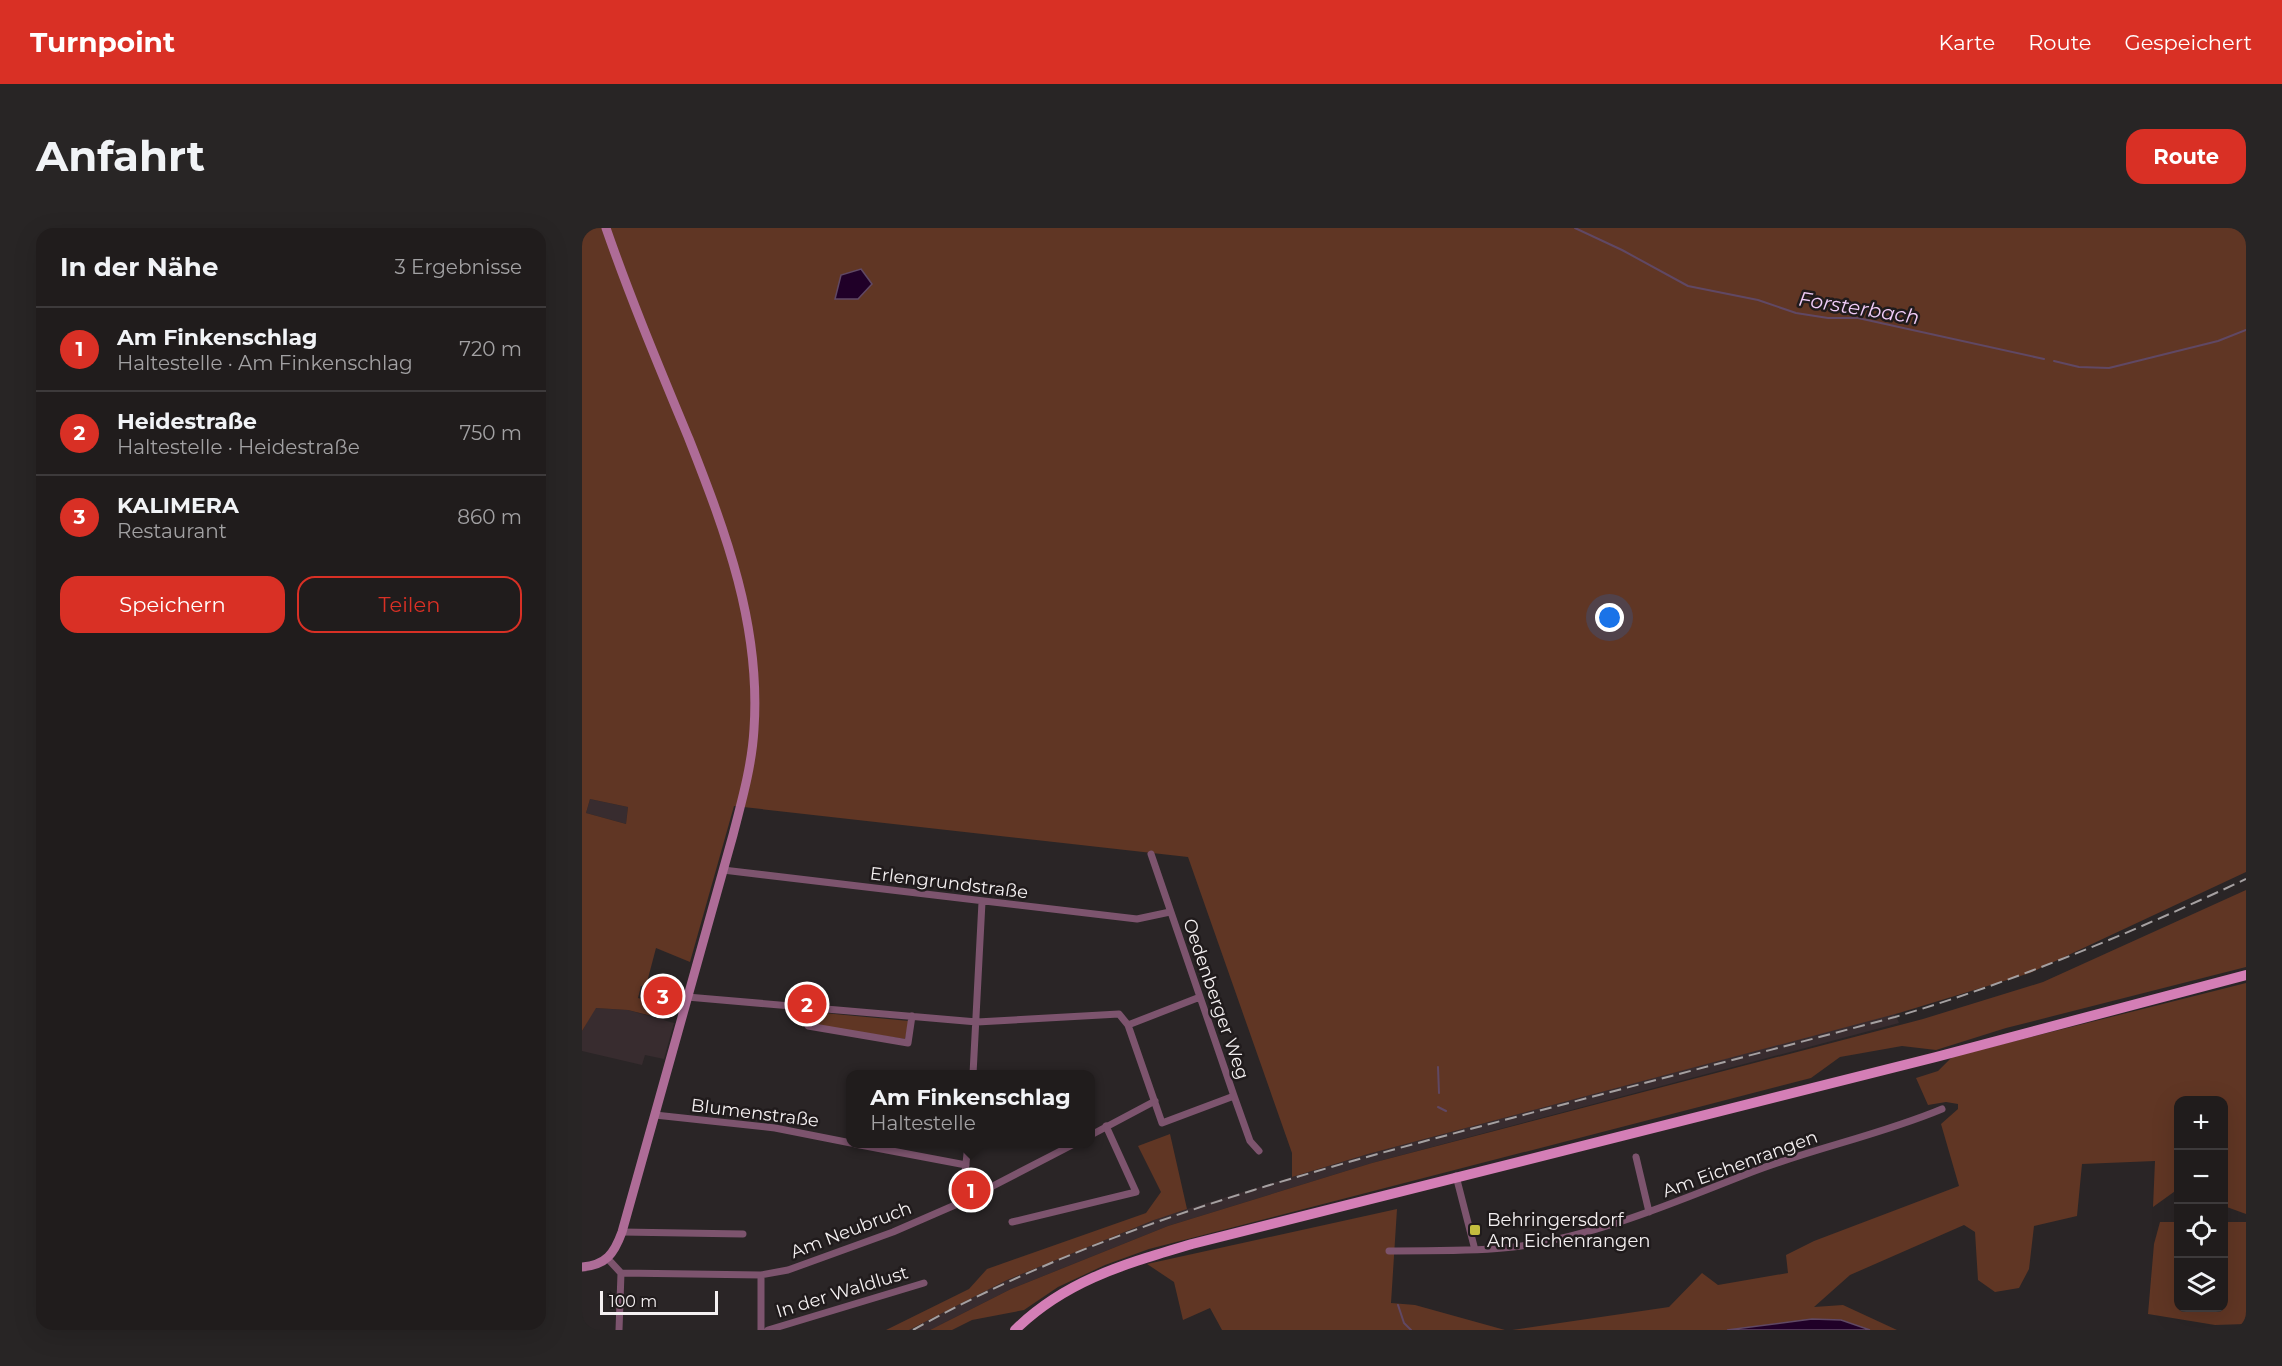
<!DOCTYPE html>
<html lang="de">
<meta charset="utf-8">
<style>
:root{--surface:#201c1c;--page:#282525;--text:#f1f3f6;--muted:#a2a1a3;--line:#3d3a3b;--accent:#d93025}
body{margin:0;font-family:Montserrat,sans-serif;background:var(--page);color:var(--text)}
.controls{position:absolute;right:18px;bottom:18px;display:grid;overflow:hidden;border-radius:12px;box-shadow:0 6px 24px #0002}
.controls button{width:54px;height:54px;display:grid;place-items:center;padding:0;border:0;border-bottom:2px solid var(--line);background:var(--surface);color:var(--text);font:30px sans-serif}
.scale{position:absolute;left:18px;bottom:15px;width:118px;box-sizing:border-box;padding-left:6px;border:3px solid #f4f0f1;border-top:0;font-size:16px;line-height:21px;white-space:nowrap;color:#f4f0f1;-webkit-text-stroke:4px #201b1c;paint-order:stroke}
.you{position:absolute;left:1028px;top:390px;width:21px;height:21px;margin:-15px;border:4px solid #fff;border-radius:50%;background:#1a73e8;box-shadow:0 0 0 9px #1a73e833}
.badge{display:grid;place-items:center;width:39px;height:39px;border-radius:50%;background:var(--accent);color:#fff;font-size:20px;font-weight:700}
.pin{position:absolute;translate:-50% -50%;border:3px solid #fff;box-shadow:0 2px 6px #0006}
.popup{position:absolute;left:264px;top:842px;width:249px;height:78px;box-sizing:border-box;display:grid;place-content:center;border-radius:12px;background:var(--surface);filter:drop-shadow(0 2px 4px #0005);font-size:20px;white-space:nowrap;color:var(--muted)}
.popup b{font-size:22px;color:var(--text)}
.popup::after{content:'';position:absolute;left:50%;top:100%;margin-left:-12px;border:12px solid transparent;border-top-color:var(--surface)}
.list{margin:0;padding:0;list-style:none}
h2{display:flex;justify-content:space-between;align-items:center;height:78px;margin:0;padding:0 24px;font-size:26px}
h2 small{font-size:20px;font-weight:400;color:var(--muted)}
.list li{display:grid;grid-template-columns:39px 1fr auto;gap:18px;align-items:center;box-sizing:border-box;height:84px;padding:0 24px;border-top:2px solid var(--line)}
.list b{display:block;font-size:22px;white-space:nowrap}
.list p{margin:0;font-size:20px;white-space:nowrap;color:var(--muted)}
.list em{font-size:20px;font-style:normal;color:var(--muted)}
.actions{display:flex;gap:12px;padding:18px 24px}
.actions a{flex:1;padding:14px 0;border:2px solid var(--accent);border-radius:18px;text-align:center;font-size:21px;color:var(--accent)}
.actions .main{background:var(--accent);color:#fff}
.icon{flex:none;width:33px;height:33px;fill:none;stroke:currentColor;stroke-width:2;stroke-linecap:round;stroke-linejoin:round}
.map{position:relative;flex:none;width:1664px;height:1102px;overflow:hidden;border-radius:18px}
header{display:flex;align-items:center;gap:36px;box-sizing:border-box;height:84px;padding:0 30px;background:var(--accent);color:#fff}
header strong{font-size:28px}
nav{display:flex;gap:33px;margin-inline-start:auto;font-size:21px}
.intro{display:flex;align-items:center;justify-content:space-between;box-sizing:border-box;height:144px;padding:0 36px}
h1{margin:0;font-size:42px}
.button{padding:15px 27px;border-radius:18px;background:var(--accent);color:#fff;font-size:21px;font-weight:700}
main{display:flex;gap:36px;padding:0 36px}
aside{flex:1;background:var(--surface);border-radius:18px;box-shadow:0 6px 24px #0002}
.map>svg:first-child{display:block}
</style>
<header>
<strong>Turnpoint</strong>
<nav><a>Karte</a><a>Route</a><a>Gespeichert</a></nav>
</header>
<div class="intro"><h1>Anfahrt</h1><a class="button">Route</a></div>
<main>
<aside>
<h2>In der Nähe<small>3 Ergebnisse</small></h2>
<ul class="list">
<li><span class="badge">1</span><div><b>Am Finkenschlag</b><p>Haltestelle · Am Finkenschlag</p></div><em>720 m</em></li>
<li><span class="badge">2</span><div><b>Heidestraße</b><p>Haltestelle · Heidestraße</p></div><em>750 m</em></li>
<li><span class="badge">3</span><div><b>KALIMERA</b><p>Restaurant</p></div><em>860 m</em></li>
</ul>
<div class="actions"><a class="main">Speichern</a><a>Teilen</a></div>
</aside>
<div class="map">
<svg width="1664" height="1102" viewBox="0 0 1664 1102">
<rect width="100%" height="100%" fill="#2a2526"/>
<!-- built -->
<path fill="#382c2f" d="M8,571L46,579L44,596L4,585Z
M13,780L46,782L92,795L82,831L63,827L60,837L0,823V803Z
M1313,785L1317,795L790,935L586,998L429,1061L348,1102H327L425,1052L582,988L786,926Z"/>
<!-- green -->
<path fill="#603624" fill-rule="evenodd" d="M0,0H1664V644L1448,745L1317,785L786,926L710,949V925L606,629L152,578L108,734L74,720L64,758H59L56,770L75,776L70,788L46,782L14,780L0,803ZM8,571L46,579L44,596L4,585Z
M1664,662V739L1424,800L1354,822L1320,818L1258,829L1229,850L567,1021L523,1037L476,1059L442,1082L390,1092L370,1102H348L429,1061L586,998L790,935L1341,791L1461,754Z
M1664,755V986L1642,978V872H1596V961L1571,979L1573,933L1500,936L1495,988L1452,998L1447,1041L1437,1060L1413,1064L1396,1052L1393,1004L1382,997L1268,1047L1232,1079L1261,1077L1315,1102H1288L1259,1092L1230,1091L1145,1102H930L1087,1079L1120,1045L1136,1057L1206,1045L1204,1027L1232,1013L1377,958L1359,896L1376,881V876L1364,874L1346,877L1334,850L1356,843L1370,829Z
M231,784L327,793L323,811L230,797L226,791Z
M588,906L605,981L572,992L425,1052L327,1102H304L387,1061L405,1041L564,985L579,964L556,918Z
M815,981L809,1075L833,1077L923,1102H640L628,1080L601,1092L592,1054L565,1036Z
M1578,994H1596V1080H1642V994H1664V1096L1633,1097L1566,1086L1572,1016Z"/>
<!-- water -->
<path fill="#200028" stroke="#604864" stroke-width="1.5" d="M279,41L290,56L276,71H253L259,47Z
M1230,1091L1259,1092L1288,1102H1145Z"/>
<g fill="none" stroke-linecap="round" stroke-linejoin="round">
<!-- stream -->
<path stroke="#604864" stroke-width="2" d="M993,0L1040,22L1106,58L1176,72L1214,85L1246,90H1276L1462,131
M1472,133L1497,139L1527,140L1636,113L1664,102
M856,839L857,865
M856,879L864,883
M816,1077L822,1095L829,1102"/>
<!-- street -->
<path stroke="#7d546e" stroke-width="7" d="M569,626L652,868L668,913L677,923
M141,642L555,691L588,684
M105,769L395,794L537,786L546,797L580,895L652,868
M226,780L223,789L226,798L326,815L330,788
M546,797L618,769
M391,846L400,674
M73,887L193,900L269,915
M509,907L573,873
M273,916L384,937
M1054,929L1067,984
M874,948L893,1022
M380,974L386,916
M430,994L554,964L524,898
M40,1004L161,1006
M807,1023C848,1022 890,1024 931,1019C1013,1009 1093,974 1170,944C1232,920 1298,907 1360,881
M26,1031L39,1045L37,1102
M39,1045L179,1047L206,1042L311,1004L380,974L492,916
M179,1102V1047
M186,1102L342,1055"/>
<!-- secondary -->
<path stroke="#ae6c97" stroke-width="9" d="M0,1039C24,1037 32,1026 40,1004L151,607C160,572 170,537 172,501C179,398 144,305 107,211C78,141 49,72 24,0"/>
<!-- primary -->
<path stroke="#d47eb6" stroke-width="10" d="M433,1102C484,1052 543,1036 610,1016L1354,829L1664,747"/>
<!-- rail -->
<path stroke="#a5a0a1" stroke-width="2" stroke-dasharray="12 6" stroke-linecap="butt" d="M331,1102C507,1004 703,950 896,899C1035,862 1174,826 1313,789C1434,753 1549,705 1664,651"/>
</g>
<!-- markers -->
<rect fill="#c3bd3e" stroke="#201b1c" stroke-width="2" x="887" y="996" width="12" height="12" rx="3"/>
<g text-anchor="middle" stroke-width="5" stroke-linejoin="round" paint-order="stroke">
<!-- street labels -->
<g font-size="18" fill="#f4f0f1" stroke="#201b1c">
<text transform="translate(367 655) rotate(7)" y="6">Erlengrundstraße</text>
<text transform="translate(634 771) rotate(71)" y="6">Oedenberger Weg</text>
<text transform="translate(173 885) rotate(7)" y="6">Blumenstraße</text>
<text transform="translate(1158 936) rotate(-20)" y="6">Am Eichenrangen</text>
<text transform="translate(269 1002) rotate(-21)" y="6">Am Neubruch</text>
<text transform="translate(260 1064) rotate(-17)" y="6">In der Waldlust</text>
</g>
<!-- poi labels -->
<g font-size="18" fill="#f4f0f1" stroke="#201b1c" text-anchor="start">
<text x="905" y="998">Behringersdorf<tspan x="905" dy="21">Am Eichenrangen</tspan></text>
</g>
<!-- water labels -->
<g font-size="20" font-style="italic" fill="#f0ccf8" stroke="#201b1c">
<text transform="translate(1277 80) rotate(9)" y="7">Forsterbach</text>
</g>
</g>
</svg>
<div class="controls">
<button>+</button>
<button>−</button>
<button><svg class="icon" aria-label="locate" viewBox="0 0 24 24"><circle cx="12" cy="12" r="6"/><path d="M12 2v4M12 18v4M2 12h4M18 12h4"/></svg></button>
<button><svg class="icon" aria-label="layers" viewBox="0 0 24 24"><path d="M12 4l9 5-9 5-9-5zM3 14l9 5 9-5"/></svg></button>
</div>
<div class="scale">100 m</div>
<div class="you"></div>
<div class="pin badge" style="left:389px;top:962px">1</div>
<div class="popup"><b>Am Finkenschlag</b>Haltestelle</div>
<div class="pin badge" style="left:225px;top:776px">2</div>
<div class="pin badge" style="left:81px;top:768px">3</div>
</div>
</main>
